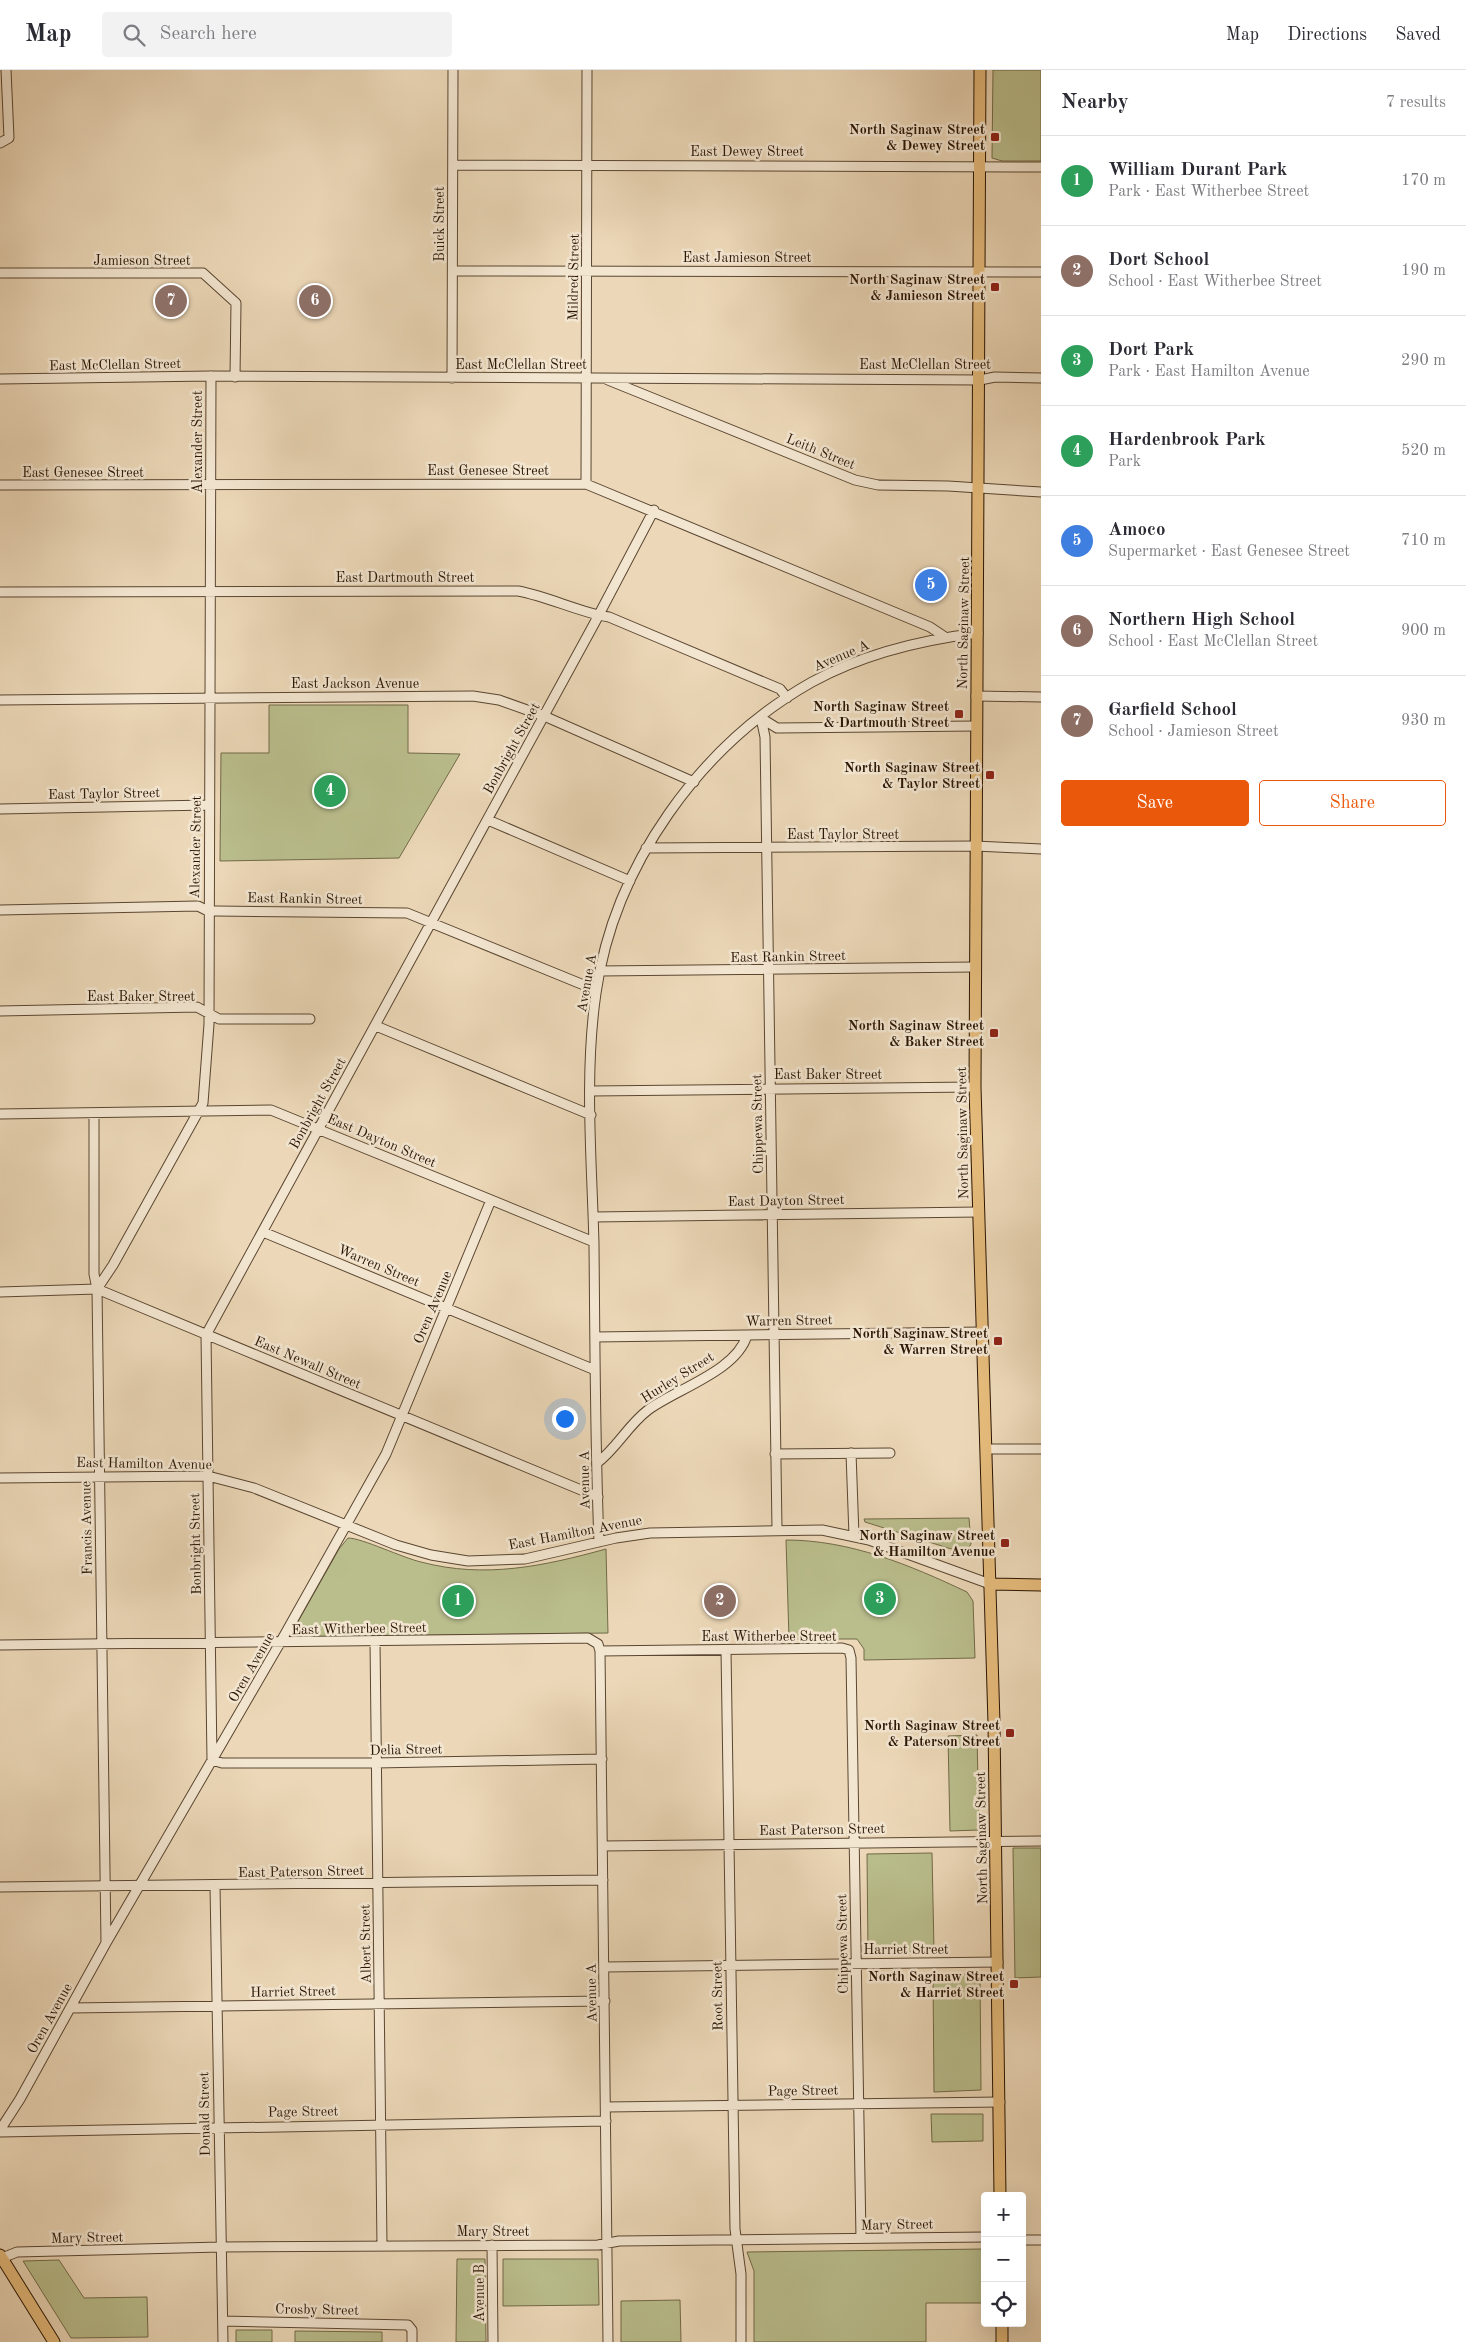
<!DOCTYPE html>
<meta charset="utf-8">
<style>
:root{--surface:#fff;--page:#f2f2f3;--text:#2b2b33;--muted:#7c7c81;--line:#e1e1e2;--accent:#ea580c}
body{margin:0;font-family:"Old Standard TT",serif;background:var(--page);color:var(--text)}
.controls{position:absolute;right:15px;bottom:15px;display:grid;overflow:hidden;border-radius:5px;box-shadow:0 5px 20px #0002}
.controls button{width:45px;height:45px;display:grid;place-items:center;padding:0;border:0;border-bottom:1px solid var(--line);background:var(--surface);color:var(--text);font:25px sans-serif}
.you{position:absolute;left:564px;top:1348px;width:18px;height:18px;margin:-12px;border:4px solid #fff;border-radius:50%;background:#1a73e8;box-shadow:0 0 0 8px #1a73e833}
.badge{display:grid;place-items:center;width:32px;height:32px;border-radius:50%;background:var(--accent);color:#fff;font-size:16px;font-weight:700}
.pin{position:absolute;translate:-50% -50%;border:2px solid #fff;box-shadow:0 1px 5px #0006}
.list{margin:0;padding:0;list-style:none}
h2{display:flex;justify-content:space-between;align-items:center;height:65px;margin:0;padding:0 20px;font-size:21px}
h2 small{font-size:16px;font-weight:400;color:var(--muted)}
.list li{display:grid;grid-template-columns:32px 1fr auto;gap:15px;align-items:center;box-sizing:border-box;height:90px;padding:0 20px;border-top:1px solid var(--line)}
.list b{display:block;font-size:19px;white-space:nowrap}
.list p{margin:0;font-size:16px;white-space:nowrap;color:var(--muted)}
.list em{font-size:16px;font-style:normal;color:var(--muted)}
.actions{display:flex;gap:10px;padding:15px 20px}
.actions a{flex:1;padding:11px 0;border:1px solid var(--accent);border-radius:5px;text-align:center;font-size:18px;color:var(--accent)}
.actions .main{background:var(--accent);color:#fff}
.icon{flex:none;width:28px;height:28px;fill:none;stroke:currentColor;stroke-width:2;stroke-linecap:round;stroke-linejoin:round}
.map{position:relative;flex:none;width:1041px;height:2272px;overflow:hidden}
header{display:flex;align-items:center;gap:30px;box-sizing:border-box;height:70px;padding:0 25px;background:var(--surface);border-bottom:1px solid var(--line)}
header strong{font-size:24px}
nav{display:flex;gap:28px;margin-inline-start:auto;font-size:18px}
.search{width:350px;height:45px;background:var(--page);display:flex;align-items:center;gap:12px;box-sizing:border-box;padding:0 18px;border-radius:5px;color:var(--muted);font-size:19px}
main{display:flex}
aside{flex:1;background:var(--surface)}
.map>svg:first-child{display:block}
</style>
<header>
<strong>Map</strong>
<div class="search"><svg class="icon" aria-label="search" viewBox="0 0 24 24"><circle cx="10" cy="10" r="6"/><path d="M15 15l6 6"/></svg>Search here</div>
<nav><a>Map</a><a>Directions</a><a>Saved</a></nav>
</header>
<main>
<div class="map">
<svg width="1041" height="2272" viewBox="0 0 1041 2272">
<rect width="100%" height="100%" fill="#ecd8b8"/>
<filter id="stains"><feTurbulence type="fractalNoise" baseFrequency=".004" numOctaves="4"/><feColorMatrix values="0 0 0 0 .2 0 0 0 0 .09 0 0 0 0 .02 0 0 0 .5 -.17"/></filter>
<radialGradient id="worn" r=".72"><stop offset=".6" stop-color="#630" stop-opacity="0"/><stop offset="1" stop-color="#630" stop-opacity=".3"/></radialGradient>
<!-- green -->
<path fill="#babe8d" stroke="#726a48" d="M993,0H1041V91H1002L992,88Z
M269,635H408V683L460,684L399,788L220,791L221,683H269Z
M969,1448L971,1474L966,1482H961L865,1452L864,1449Z
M348,1468C362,1468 403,1488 421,1492C485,1509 544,1496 606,1479L608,1563L293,1567L291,1564L339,1479Z
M786,1470C850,1470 910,1495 967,1522L973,1531L975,1588L864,1590V1579L857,1569H789Z
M977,1665L979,1760L950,1761L948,1666Z
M1013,1778H1041V1907L1015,1908Z
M932,1783L934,1881L868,1882L867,1784Z
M933,1904H980L981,2020L934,2022Z
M931,2044H983V2071L932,2072Z
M984,2179V2233H926V2272H754V2201L747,2182Z
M457,2189H485L486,2272H456Z
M503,2189H598L599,2235L503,2236Z
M59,2190L84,2228L147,2227L148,2267L71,2268L23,2191Z
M680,2230L681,2272H621V2231Z
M236,2260H272V2272H236Z
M295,2261L382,2262V2272H295Z"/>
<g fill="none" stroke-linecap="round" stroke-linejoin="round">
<defs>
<path id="minor" d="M0,73L9,68L6,0
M453,95L1041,97
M453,201L1041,202
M0,203H203L236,233L235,307
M452,308L453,0
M0,309L211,306L980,310L995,307L1041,308
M608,310L855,410L878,415L948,416L1041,422
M586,414L587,0
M0,415L586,414L930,557L945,567
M0,522L518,521C550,527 578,542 609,547L780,619L787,628
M976,626L1041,627
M0,630L473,626L499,630L544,646L694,712
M761,648L765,667L777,1459
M761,648L777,658L976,656
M0,739L209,735
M488,750L630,811
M646,778L975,776L1041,779
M0,840L198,836L208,841H216L407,843L596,920
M600,901L975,897
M0,941L197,937L219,949H310
M376,956L591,1045
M591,1021L975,1017
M94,1043V1204L97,1219L106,1873
M0,1044L271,1040L594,1172
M593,1147L979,1142
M263,1162L595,1300
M97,1219L113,1195L203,1033L209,954L211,306
M0,1222L97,1219L598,1427
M595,1267L983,1262
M986,1379H1041
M851,1383L854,1466
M775,1384L890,1383
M597,1393C617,1378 628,1355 648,1340C676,1319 737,1301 747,1265
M0,1408L208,1406L254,1418L396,1475L431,1485L468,1491L525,1489L616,1468L650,1463L822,1460L869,1470L990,1514
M599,1472C595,1373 595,1274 594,1175C592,1092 584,1006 596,923C614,796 700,675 812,612C863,584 921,570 978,563
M375,1571L382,2176
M0,1575L588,1568L598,1574L600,1581L608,2272
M726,1580L735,2159L741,2204V2272
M600,1581L842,1578L849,1580L851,1588L861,2168
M602,1689L375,1693H222L212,1690L206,1265L594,554L654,440
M603,1776L1041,1771
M215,1816L223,2272
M0,1817L603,1810
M605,1897L998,1892
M71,1938L605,1931
M606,2037L1000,2032
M0,2060L20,2029L106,1873L280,1573L386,1384L491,1130
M0,2062L606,2051
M1022,2170H1041
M492,2175L493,2272
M2,2188L17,2182L221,2177L598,2175L619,2171L985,2167
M223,2251L408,2255L412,2260V2272"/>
<path id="major" d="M980,0L975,1017L994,1653L1000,2126
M990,1514L1041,1515
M0,2185L54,2272
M1002,2253V2272"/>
</defs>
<!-- minor casing -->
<use href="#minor" stroke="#5a4631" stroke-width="11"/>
<!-- major casing -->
<use href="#major" stroke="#2a1504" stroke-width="13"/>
<!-- minor -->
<use href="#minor" stroke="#f3e6d1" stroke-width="9"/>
<!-- major -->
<use href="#major" stroke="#e6bc7c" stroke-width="11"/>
</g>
<!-- markers -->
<g fill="#8f2418" stroke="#f3e6d1" stroke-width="2">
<rect x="990" y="62" width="10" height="10" rx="2.5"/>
<rect x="990" y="212" width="10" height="10" rx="2.5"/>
<rect x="954" y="639" width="10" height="10" rx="2.5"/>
<rect x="985" y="700" width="10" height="10" rx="2.5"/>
<rect x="989" y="958" width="10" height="10" rx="2.5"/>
<rect x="993" y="1266" width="10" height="10" rx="2.5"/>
<rect x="1000" y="1468" width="10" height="10" rx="2.5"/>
<rect x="1005" y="1658" width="10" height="10" rx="2.5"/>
<rect x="1009" y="1909" width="10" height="10" rx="2.5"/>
</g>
<g text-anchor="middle" stroke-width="5" stroke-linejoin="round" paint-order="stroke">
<!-- poi labels -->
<g font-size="14" font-weight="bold" fill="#2a1504" stroke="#f3e6d1" text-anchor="end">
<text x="985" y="64">North Saginaw Street<tspan x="985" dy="16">&amp; Dewey Street</tspan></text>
<text x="985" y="214">North Saginaw Street<tspan x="985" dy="16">&amp; Jamieson Street</tspan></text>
<text x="949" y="641">North Saginaw Street<tspan x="949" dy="16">&amp; Dartmouth Street</tspan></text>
<text x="980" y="702">North Saginaw Street<tspan x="980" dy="16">&amp; Taylor Street</tspan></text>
<text x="984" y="960">North Saginaw Street<tspan x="984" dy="16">&amp; Baker Street</tspan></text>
<text x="988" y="1268">North Saginaw Street<tspan x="988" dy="16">&amp; Warren Street</tspan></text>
<text x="995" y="1470">North Saginaw Street<tspan x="995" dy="16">&amp; Hamilton Avenue</tspan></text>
<text x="1000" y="1660">North Saginaw Street<tspan x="1000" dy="16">&amp; Paterson Street</tspan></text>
<text x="1004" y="1911">North Saginaw Street<tspan x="1004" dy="16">&amp; Harriet Street</tspan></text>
</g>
<!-- street labels -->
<g font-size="14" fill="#2a1504" stroke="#f3e6d1">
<text x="747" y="86">East Dewey Street</text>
<text transform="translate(439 154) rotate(-90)" y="5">Buick Street</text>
<text x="747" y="192">East Jamieson Street</text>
<text x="142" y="195">Jamieson Street</text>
<text transform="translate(573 207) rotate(-89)" y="5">Mildred Street</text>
<text transform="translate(115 294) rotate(-1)" y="5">East McClellan Street</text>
<text x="521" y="299">East McClellan Street</text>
<text x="925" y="299">East McClellan Street</text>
<text transform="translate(197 372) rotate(-90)" y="5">Alexander Street</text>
<text transform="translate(821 381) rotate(22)" y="5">Leith Street</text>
<text x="488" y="405">East Genesee Street</text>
<text x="83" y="407">East Genesee Street</text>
<text x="405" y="512">East Dartmouth Street</text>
<text transform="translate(963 553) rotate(-89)" y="5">North Saginaw Street</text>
<text transform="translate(841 585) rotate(-23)" y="5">Avenue A</text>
<text x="355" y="618">East Jackson Avenue</text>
<text transform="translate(511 678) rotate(-61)" y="5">Bonbright Street</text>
<text transform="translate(104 723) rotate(-1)" y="5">East Taylor Street</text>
<text x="843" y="769">East Taylor Street</text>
<text transform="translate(195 777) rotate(-89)" y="5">Alexander Street</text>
<text transform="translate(305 828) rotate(1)" y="5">East Rankin Street</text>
<text transform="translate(788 886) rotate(-1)" y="5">East Rankin Street</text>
<text transform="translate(586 913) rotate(-80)" y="5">Avenue A</text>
<text x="141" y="931">East Baker Street</text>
<text x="828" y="1009">East Baker Street</text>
<text transform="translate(317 1033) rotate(-61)" y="5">Bonbright Street</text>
<text transform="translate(757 1054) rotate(-91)" y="5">Chippewa Street</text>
<text transform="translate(962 1063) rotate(-91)" y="5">North Saginaw Street</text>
<text transform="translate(382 1070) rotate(23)" y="5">East Dayton Street</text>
<text transform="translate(786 1130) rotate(-1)" y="5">East Dayton Street</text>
<text transform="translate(379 1195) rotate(23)" y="5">Warren Street</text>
<text transform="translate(432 1237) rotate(-67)" y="5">Oren Avenue</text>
<text transform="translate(789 1250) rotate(-1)" y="5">Warren Street</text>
<text transform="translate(308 1292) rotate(23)" y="5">East Newall Street</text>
<text transform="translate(677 1307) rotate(-32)" y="5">Hurley Street</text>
<text transform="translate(144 1393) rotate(1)" y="5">East Hamilton Avenue</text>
<text transform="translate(584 1410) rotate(-91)" y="5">Avenue A</text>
<text transform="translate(86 1458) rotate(-91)" y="5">Francis Avenue</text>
<text transform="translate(575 1462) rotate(-11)" y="5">East Hamilton Avenue</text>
<text transform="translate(195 1474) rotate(-91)" y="5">Bonbright Street</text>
<text transform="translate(359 1558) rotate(-1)" y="5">East Witherbee Street</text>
<text x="769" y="1571">East Witherbee Street</text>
<text transform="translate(251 1597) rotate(-60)" y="5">Oren Avenue</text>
<text transform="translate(406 1679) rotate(-1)" y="5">Delia Street</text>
<text transform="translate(822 1759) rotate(-1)" y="5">East Paterson Street</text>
<text transform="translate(981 1768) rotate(-91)" y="5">North Saginaw Street</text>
<text transform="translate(301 1801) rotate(-1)" y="5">East Paterson Street</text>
<text transform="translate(365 1874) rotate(-91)" y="5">Albert Street</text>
<text transform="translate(842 1874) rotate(-91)" y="5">Chippewa Street</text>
<text x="906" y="1884">Harriet Street</text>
<text transform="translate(293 1921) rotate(-1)" y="5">Harriet Street</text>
<text transform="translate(591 1923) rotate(-91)" y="5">Avenue A</text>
<text transform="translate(717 1926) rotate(-91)" y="5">Root Street</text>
<text transform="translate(49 1948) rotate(-61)" y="5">Oren Avenue</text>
<text transform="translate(803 2020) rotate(-1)" y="5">Page Street</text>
<text transform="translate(303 2041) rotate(-1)" y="5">Page Street</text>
<text transform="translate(204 2044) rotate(-91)" y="5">Donald Street</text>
<text transform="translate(897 2154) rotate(-1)" y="5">Mary Street</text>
<text x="493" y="2166">Mary Street</text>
<text transform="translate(87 2167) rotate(-1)" y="5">Mary Street</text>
<text transform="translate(479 2223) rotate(-90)" y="5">Avenue B</text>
<text transform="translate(317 2239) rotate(1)" y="5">Crosby Street</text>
</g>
</g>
<rect width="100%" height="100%" filter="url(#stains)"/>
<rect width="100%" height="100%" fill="url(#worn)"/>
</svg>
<div class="controls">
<button>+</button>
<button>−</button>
<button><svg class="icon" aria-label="locate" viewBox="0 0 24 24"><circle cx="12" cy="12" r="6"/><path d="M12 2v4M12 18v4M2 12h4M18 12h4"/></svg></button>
</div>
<div class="you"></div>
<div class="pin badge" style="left:458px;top:1531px;background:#2e9e5b">1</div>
<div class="pin badge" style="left:720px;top:1531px;background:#8d6e63">2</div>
<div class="pin badge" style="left:880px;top:1529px;background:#2e9e5b">3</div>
<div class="pin badge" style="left:330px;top:721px;background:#2e9e5b">4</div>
<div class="pin badge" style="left:931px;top:515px;background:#3f7fe0">5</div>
<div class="pin badge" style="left:315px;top:231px;background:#8d6e63">6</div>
<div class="pin badge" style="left:171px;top:231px;background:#8d6e63">7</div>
</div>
<aside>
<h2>Nearby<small>7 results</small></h2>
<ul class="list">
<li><span class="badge" style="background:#2e9e5b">1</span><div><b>William Durant Park</b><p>Park · East Witherbee Street</p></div><em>170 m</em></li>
<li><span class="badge" style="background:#8d6e63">2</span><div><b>Dort School</b><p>School · East Witherbee Street</p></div><em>190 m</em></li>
<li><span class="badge" style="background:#2e9e5b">3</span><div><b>Dort Park</b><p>Park · East Hamilton Avenue</p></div><em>290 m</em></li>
<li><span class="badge" style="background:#2e9e5b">4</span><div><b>Hardenbrook Park</b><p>Park</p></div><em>520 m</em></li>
<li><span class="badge" style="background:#3f7fe0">5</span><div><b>Amoco</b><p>Supermarket · East Genesee Street</p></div><em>710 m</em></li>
<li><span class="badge" style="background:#8d6e63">6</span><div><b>Northern High School</b><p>School · East McClellan Street</p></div><em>900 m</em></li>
<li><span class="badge" style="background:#8d6e63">7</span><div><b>Garfield School</b><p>School · Jamieson Street</p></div><em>930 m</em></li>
</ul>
<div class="actions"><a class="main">Save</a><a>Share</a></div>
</aside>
</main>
